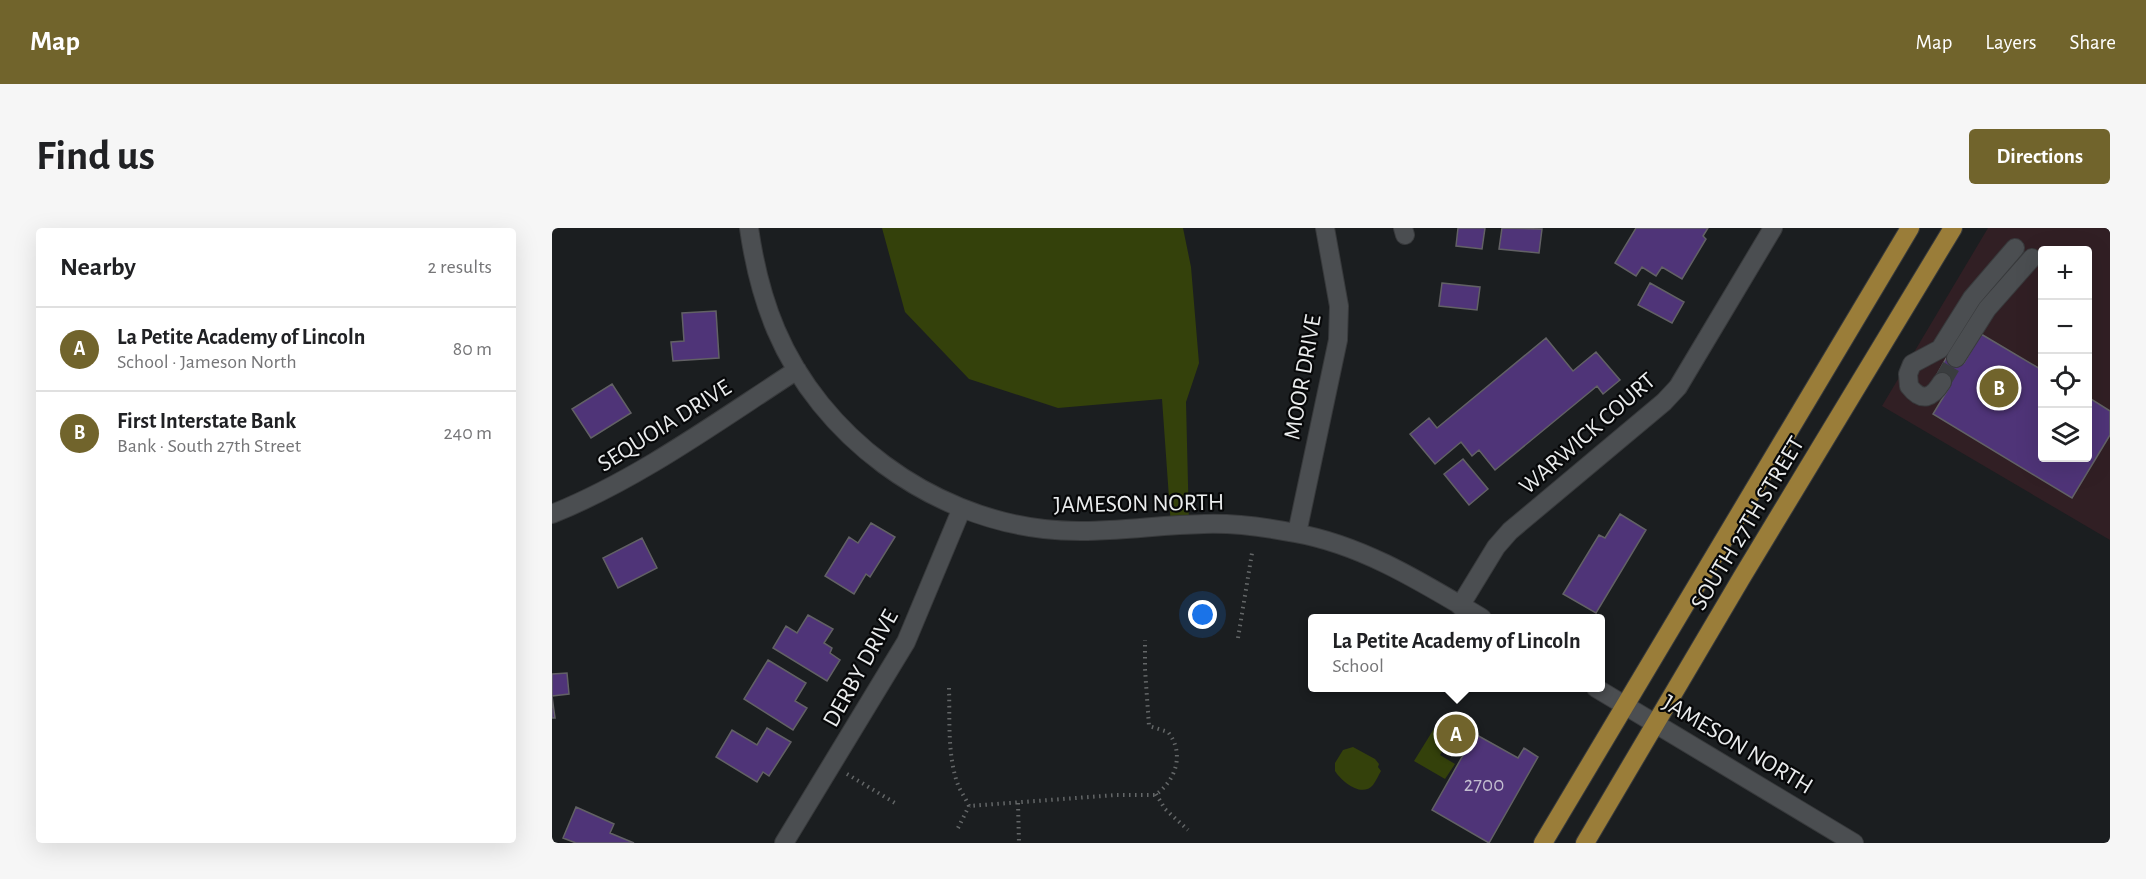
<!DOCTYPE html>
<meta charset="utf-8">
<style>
:root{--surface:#fff;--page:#f6f6f6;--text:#202124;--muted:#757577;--line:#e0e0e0;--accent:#71642c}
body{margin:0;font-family:"Alegreya Sans",sans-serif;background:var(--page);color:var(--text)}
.controls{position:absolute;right:18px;top:18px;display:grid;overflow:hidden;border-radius:6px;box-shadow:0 6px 24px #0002}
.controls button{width:54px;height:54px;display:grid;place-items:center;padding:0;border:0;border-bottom:2px solid var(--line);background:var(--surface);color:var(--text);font:30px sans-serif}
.you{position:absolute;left:651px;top:387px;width:21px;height:21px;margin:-15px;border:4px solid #fff;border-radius:50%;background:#1a73e8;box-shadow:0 0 0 9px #1a73e833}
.badge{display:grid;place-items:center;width:39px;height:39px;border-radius:50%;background:var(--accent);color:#fff;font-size:20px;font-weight:700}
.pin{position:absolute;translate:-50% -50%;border:3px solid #fff;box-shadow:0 2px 6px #0006}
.popup{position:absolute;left:756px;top:386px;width:297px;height:78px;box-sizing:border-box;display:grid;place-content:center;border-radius:6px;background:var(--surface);filter:drop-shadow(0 2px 4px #0005);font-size:20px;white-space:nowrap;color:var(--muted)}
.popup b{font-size:22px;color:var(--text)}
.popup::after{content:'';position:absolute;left:50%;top:100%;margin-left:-12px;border:12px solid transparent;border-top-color:var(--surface)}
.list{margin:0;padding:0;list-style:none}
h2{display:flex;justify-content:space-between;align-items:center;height:78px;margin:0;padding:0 24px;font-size:26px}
h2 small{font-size:20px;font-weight:400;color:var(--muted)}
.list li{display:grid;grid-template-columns:39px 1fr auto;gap:18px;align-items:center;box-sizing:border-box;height:84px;padding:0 24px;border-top:2px solid var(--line)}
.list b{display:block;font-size:22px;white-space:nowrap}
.list p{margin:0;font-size:20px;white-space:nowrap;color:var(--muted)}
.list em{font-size:20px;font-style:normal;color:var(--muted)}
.icon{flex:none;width:33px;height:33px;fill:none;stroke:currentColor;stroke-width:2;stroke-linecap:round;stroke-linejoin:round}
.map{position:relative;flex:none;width:1558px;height:615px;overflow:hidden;border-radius:6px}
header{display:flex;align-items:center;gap:36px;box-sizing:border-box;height:84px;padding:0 30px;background:var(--accent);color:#fff}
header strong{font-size:28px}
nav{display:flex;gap:33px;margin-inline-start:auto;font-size:21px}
.intro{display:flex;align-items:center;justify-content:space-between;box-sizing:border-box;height:144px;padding:0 36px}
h1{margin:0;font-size:42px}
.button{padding:15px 27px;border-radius:6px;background:var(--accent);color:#fff;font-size:21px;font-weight:700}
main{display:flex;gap:36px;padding:0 36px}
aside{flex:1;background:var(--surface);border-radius:6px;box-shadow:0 6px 24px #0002}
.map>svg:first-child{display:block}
</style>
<header>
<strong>Map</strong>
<nav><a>Map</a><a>Layers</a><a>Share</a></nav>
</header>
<div class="intro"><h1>Find us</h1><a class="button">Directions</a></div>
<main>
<aside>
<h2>Nearby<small>2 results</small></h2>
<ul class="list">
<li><span class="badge">A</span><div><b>La Petite Academy of Lincoln</b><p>School · Jameson North</p></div><em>80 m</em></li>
<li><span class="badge">B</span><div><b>First Interstate Bank</b><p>Bank · South 27th Street</p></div><em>240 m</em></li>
</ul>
</aside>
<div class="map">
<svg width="1558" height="615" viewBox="0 0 1558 615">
<rect width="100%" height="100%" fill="#1b1e20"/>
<!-- commercial -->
<path fill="#311f24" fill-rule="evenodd" d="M1436,0H1558V312L1330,178ZM1490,22H1536V230H1490Z"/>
<!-- green -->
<path fill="#34410b" d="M330,0H631L639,39L647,135L634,174L637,297L619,298L610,171L506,180L417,151L353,84Z
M888,491L904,501L888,527L903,536L893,551L862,533Z
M801,519L823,531L827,536L826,539L829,543C826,548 824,553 821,557C810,570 790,554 783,543V535L791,522Z"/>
<!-- building -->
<path fill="#4f3478" stroke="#626165" stroke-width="1.5" d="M906,0H933L930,21L904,18Z
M950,0L990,1L987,25L947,21Z
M1084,0H1156L1151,8L1154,11L1130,51L1110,39L1104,48L1090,39L1084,48L1063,35Z
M890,55L928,59L925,82L887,78Z
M1098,55L1132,74L1120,95L1086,77Z
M164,83L167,130L121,133L119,114L132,113L130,85Z
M1429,106L1490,142V230H1536V169L1558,183V207L1520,270L1381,186L1398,158L1383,150L1397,125L1412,135Z
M994,110L1021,143L1044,124L1068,152L1051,166L1045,158L943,242L927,222L920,228L909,214L883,236L858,206L877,190L885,200Z
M60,156L79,185L39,210L20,181Z
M911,231L936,261L917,277L892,246Z
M1068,286L1094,302L1044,385L1011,366L1047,307L1053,310Z
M319,295L343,309L318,349L314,346L302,366L273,348L297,309L306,315Z
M90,310L105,340L66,360L51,330Z
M256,387L281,401L272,415L280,420L278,425L288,432L275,453L221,420L234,398L245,405Z
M216,432L254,455L243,473L255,480L241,502L192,471Z
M15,445L17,466L0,468L3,490H0V446Z
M215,500L239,514L217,548L211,544L205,554L164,529L180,502L205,517Z
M923,506L966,530L972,520L986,529L937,615L880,582Z
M24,579L62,596L58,605L82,615H24L11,610Z"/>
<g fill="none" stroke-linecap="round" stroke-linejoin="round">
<!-- minor-tunnel -->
<path stroke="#3a3d3f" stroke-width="18" stroke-dasharray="18 9" stroke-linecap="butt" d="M1390,154L1404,130"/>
<defs>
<path id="minor" d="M197,0C202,35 210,69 224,102C269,208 377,288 492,301C545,307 598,297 652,296C682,295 713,299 743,305C811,317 871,355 930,390
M851,0L853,7
M1404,130L1435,81L1480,30
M1390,154C1380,170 1370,175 1357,158L1356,146L1360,136L1388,121L1420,70L1463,20
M0,286C87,251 166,193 245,142
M745,305L786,112L787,78L773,0
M908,378L944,319L958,303L1112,174L1126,159L1221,0
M1044,460L1302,615
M232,615L354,414L410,280"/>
<path id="major" d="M991,615L1358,0
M1033,615L1190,349L1401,0"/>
</defs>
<!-- minor casing -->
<use href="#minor" stroke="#383a3c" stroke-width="20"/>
<!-- major casing -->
<use href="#major" stroke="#383a3c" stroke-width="20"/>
<!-- path -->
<path stroke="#646768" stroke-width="4" stroke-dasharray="1.5 4.5" stroke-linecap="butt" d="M686,410L700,325
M397,460C398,491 395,527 406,557C409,564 414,571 417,578L564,567H603C624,553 633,525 616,504L597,498L593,441V412
M295,546L343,575
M604,566L613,581L636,602
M466,575L467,615
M406,600L417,578"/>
<!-- minor -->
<use href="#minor" stroke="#4b4e51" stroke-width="18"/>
<!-- major -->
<use href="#major" stroke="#9a7d39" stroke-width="18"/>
</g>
<g text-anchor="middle" stroke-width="4.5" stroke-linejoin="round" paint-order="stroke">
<!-- number labels -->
<g font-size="21" fill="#c3bed0">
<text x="932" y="563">2700</text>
</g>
<!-- street labels -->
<g font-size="24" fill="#eaeced" stroke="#070809">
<text transform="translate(750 149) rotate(-80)" y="8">MOOR DRIVE</text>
<text transform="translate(112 197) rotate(-32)" y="8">SEQUOIA DRIVE</text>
<text transform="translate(1035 205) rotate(-41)" y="8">WARWICK COURT</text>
<text transform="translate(587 275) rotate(-1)" y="8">JAMESON NORTH</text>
<text transform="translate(1195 295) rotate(-59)" y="8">SOUTH 27TH STREET</text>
<text transform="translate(308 440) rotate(-61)" y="8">DERBY DRIVE</text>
<text transform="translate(1186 516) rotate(31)" y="8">JAMESON NORTH</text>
</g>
</g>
</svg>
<div class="controls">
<button>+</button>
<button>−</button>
<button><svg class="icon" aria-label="locate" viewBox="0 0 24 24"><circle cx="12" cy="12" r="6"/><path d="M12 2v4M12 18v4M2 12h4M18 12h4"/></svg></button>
<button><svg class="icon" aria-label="layers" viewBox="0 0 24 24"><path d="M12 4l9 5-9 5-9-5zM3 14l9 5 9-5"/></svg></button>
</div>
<div class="you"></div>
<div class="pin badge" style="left:904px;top:506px">A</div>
<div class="popup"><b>La Petite Academy of Lincoln</b>School</div>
<div class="pin badge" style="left:1447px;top:160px">B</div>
</div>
</main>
